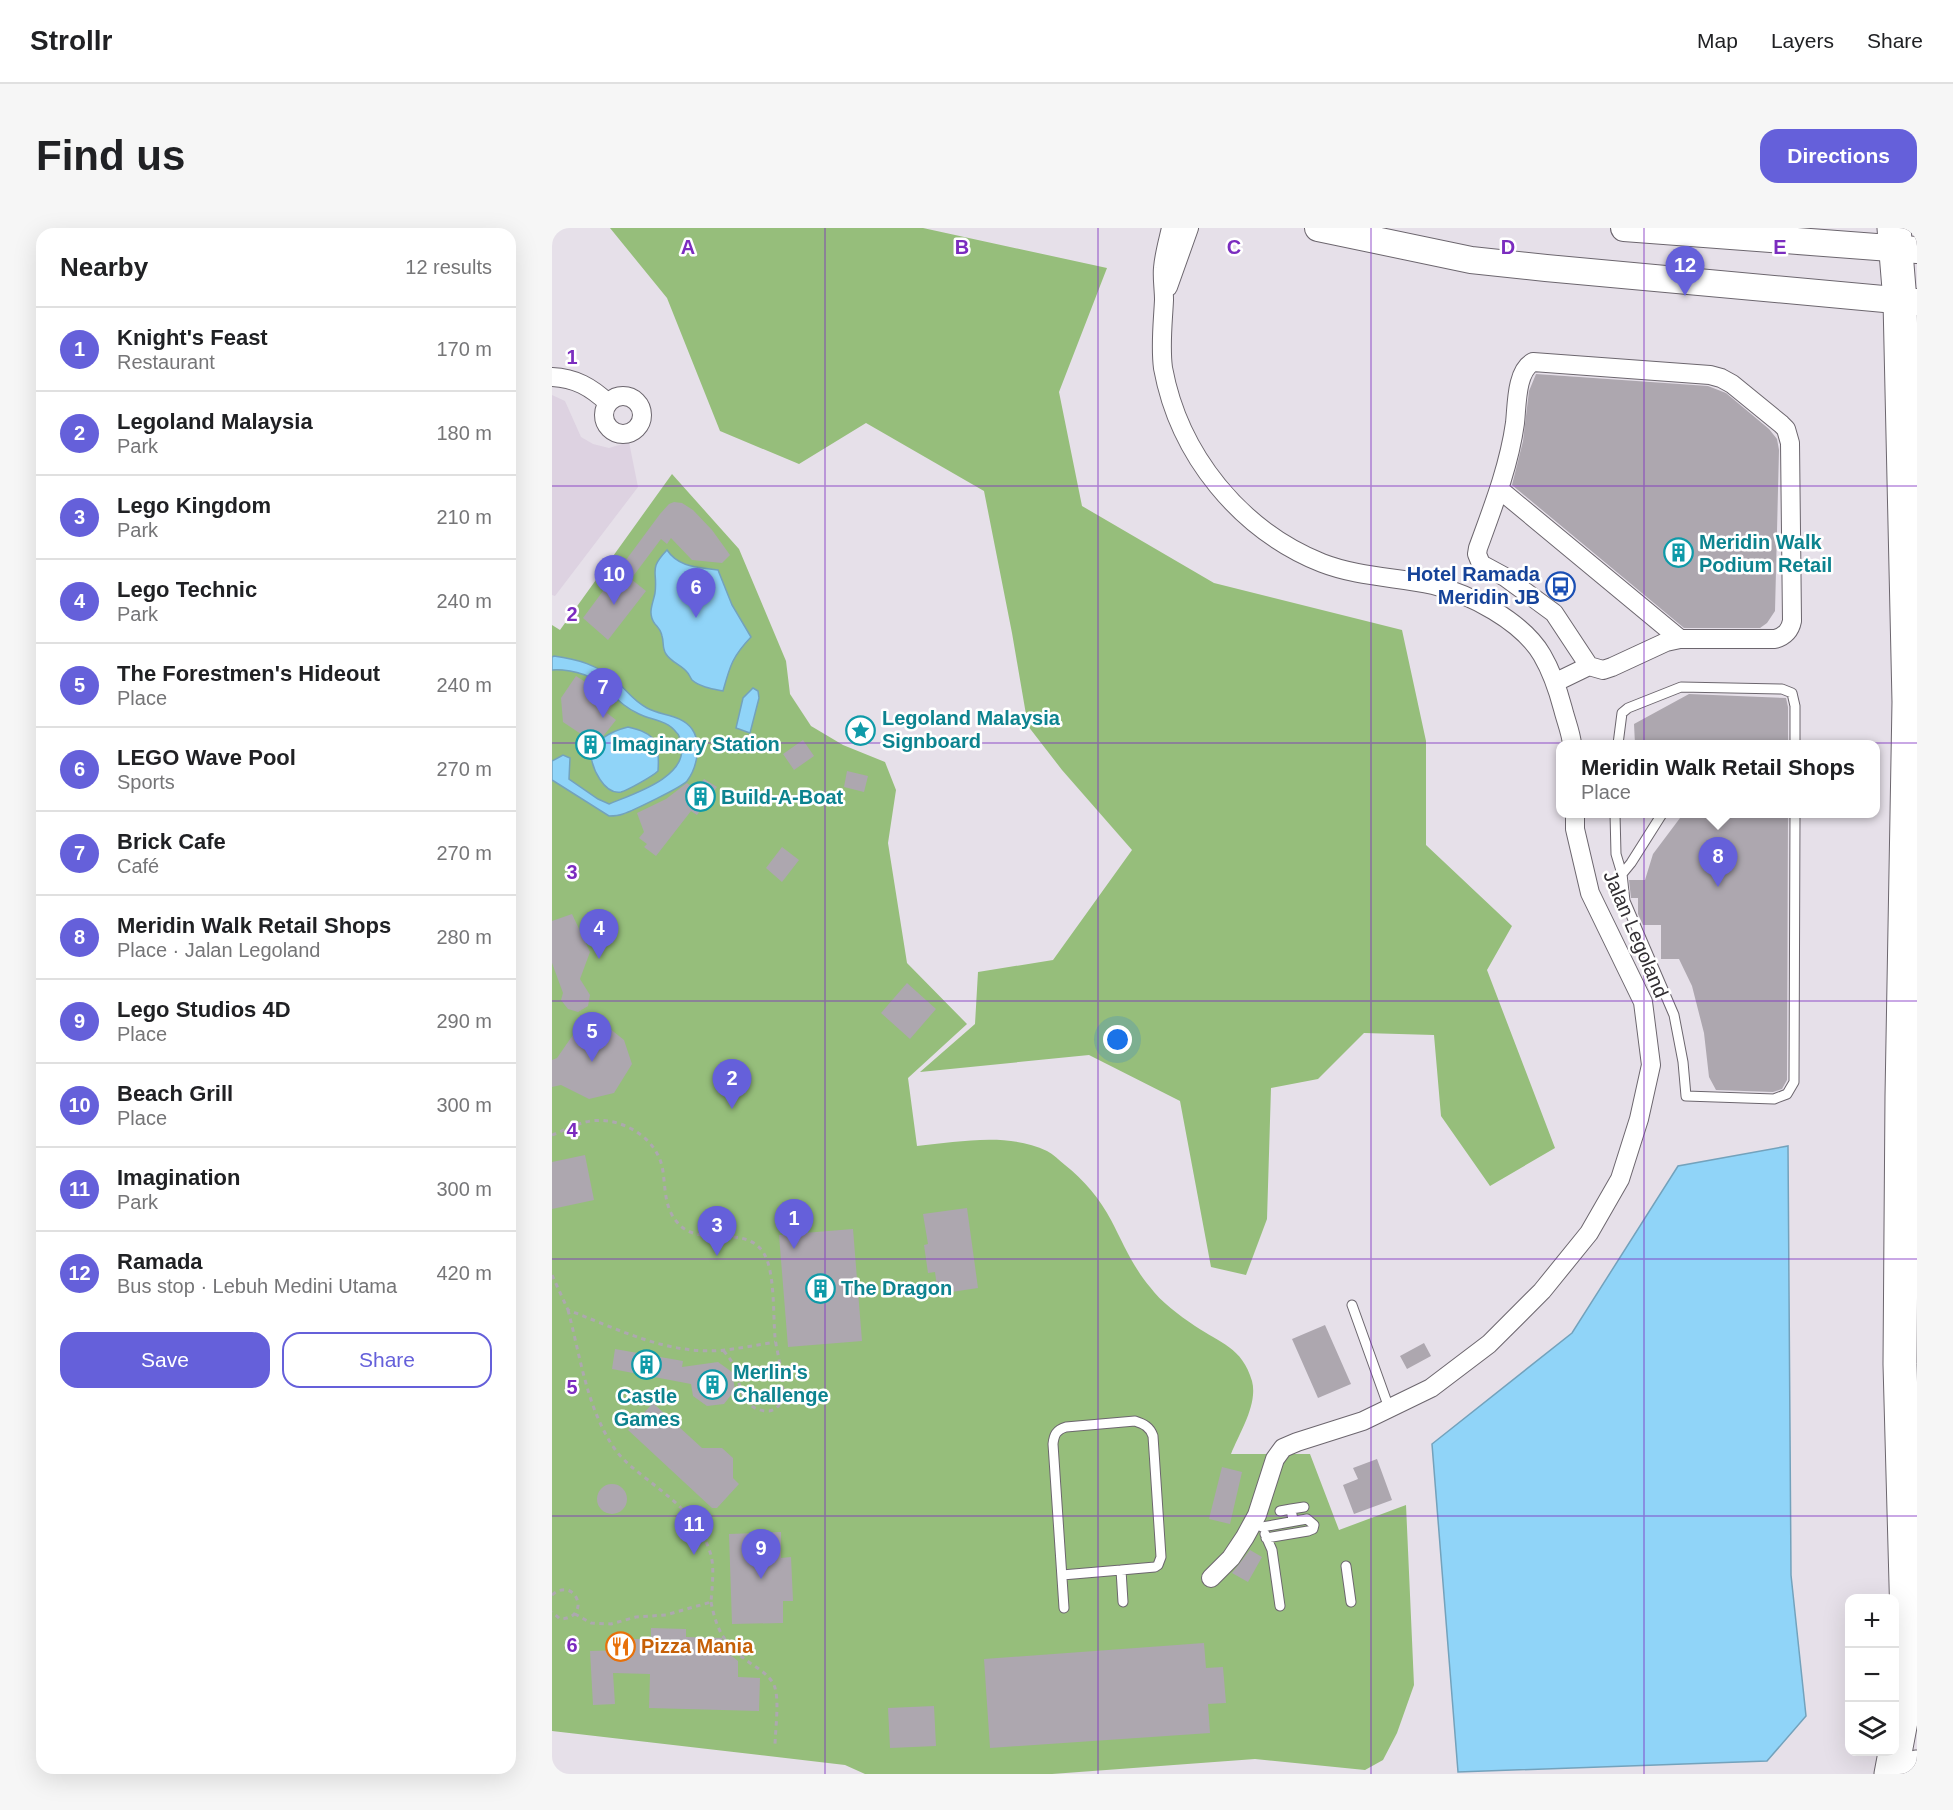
<!DOCTYPE html>
<meta charset="utf-8">
<style>
:root{--surface:#fff;--page:#f6f6f6;--text:#202124;--muted:#757577;--line:#e0e0e0;--accent:#6560da}
body{margin:0;font-family:Helvetica,sans-serif;background:var(--page);color:var(--text)}
.controls{position:absolute;right:18px;bottom:18px;display:grid;overflow:hidden;border-radius:12px;box-shadow:0 6px 24px #0002}
.controls button{width:54px;height:54px;display:grid;place-items:center;padding:0;border:0;border-bottom:2px solid var(--line);background:var(--surface);color:var(--text);font:30px sans-serif}
.you{position:absolute;left:566px;top:812px;width:21px;height:21px;margin:-15px;border:4px solid #fff;border-radius:50%;background:#1a73e8;box-shadow:0 0 0 9px #1a73e833}
.badge{display:grid;place-items:center;width:39px;height:39px;border-radius:50%;background:var(--accent);color:#fff;font-size:20px;font-weight:700}
.pin{position:absolute;translate:-50% -50px;filter:drop-shadow(0 2px 3px #0008)}
.pin::after{content:'';position:absolute;top:32px;width:21px;height:18px;background:inherit;clip-path:polygon(0 0,100% 0,50% 100%)}
.popup{position:absolute;left:1004px;top:512px;width:324px;height:78px;box-sizing:border-box;display:grid;place-content:center;border-radius:12px;background:var(--surface);filter:drop-shadow(0 2px 4px #0005);font-size:20px;white-space:nowrap;color:var(--muted)}
.popup b{font-size:22px;color:var(--text)}
.popup::after{content:'';position:absolute;left:50%;top:100%;margin-left:-12px;border:12px solid transparent;border-top-color:var(--surface)}
.list{margin:0;padding:0;list-style:none}
h2{display:flex;justify-content:space-between;align-items:center;height:78px;margin:0;padding:0 24px;font-size:26px}
h2 small{font-size:20px;font-weight:400;color:var(--muted)}
.list li{display:grid;grid-template-columns:39px 1fr auto;gap:18px;align-items:center;box-sizing:border-box;height:84px;padding:0 24px;border-top:2px solid var(--line)}
.list b{display:block;font-size:22px;white-space:nowrap}
.list p{margin:0;font-size:20px;white-space:nowrap;color:var(--muted)}
.list em{font-size:20px;font-style:normal;color:var(--muted)}
.actions{display:flex;gap:12px;padding:18px 24px}
.actions a{flex:1;padding:14px 0;border:2px solid var(--accent);border-radius:18px;text-align:center;font-size:21px;color:var(--accent)}
.actions .main{background:var(--accent);color:#fff}
.icon{flex:none;width:33px;height:33px;fill:none;stroke:currentColor;stroke-width:2;stroke-linecap:round;stroke-linejoin:round}
.map{position:relative;flex:none;width:1365px;height:1546px;overflow:hidden;border-radius:18px}
header{display:flex;align-items:center;gap:36px;box-sizing:border-box;height:84px;padding:0 30px;background:var(--surface);border-bottom:2px solid var(--line)}
header strong{font-size:28px}
nav{display:flex;gap:33px;margin-inline-start:auto;font-size:21px}
.intro{display:flex;align-items:center;justify-content:space-between;box-sizing:border-box;height:144px;padding:0 36px}
h1{margin:0;font-size:42px}
.button{padding:15px 27px;border-radius:18px;background:var(--accent);color:#fff;font-size:21px;font-weight:700}
main{display:flex;gap:36px;padding:0 36px}
aside{flex:1;background:var(--surface);border-radius:18px;box-shadow:0 6px 24px #0002}
.map>svg:first-child{display:block}
</style>
<header>
<strong>Strollr</strong>
<nav><a>Map</a><a>Layers</a><a>Share</a></nav>
</header>
<div class="intro"><h1>Find us</h1><a class="button">Directions</a></div>
<main>
<aside>
<h2>Nearby<small>12 results</small></h2>
<ul class="list">
<li><span class="badge">1</span><div><b>Knight's Feast</b><p>Restaurant</p></div><em>170 m</em></li>
<li><span class="badge">2</span><div><b>Legoland Malaysia</b><p>Park</p></div><em>180 m</em></li>
<li><span class="badge">3</span><div><b>Lego Kingdom</b><p>Park</p></div><em>210 m</em></li>
<li><span class="badge">4</span><div><b>Lego Technic</b><p>Park</p></div><em>240 m</em></li>
<li><span class="badge">5</span><div><b>The Forestmen's Hideout</b><p>Place</p></div><em>240 m</em></li>
<li><span class="badge">6</span><div><b>LEGO Wave Pool</b><p>Sports</p></div><em>270 m</em></li>
<li><span class="badge">7</span><div><b>Brick Cafe</b><p>Café</p></div><em>270 m</em></li>
<li><span class="badge">8</span><div><b>Meridin Walk Retail Shops</b><p>Place · Jalan Legoland</p></div><em>280 m</em></li>
<li><span class="badge">9</span><div><b>Lego Studios 4D</b><p>Place</p></div><em>290 m</em></li>
<li><span class="badge">10</span><div><b>Beach Grill</b><p>Place</p></div><em>300 m</em></li>
<li><span class="badge">11</span><div><b>Imagination</b><p>Park</p></div><em>300 m</em></li>
<li><span class="badge">12</span><div><b>Ramada</b><p>Bus stop · Lebuh Medini Utama</p></div><em>420 m</em></li>
</ul>
<div class="actions"><a class="main">Save</a><a>Share</a></div>
</aside>
<div class="map">
<svg width="1365" height="1546" viewBox="0 0 1365 1546">
<rect width="100%" height="100%" fill="#e6e0e9"/>
<!-- built -->
<path fill="#ddd2e1" d="M0,167L13,173L29,209L41,216L57,220L77,214L86,259L3,368L0,367Z"/>
<!-- green -->
<path fill="#96be7b" d="M58,0H371L555,40L507,164L530,278L662,355L850,402L874,513V617L960,698L935,742L1003,920L938,958L889,888L882,807L812,805L766,851L719,860L715,991L694,1047L659,1039L628,873L537,827L368,844L423,796L426,744L501,732L580,622L510,542L476,498L460,405L432,263L314,195L247,236L168,203L115,70Z
M120,246L187,321L234,433L238,466L259,498L291,517L333,534L344,562L336,615L355,735L415,796L356,850L365,918C407,914 455,904 495,923C501,926 507,932 513,937C532,952 548,971 559,992C571,1015 581,1039 598,1059C609,1074 627,1087 643,1098C668,1115 690,1119 700,1153C706,1176 688,1204 679,1226H758L787,1302L854,1277L862,1457L845,1505L831,1532L813,1542L703,1531L500,1546H313L293,1537L0,1503V397L8,402Z"/>
<!-- water -->
<path fill="#90d4f8" stroke="#73a2bc" stroke-width="1.5" d="M115,322C127,340 147,339 166,342L180,377L199,409C180,429 178,438 171,463C161,461 148,459 140,452C138,449 137,446 135,444C129,437 119,434 114,426C110,420 112,414 110,408C109,403 106,399 103,396C95,385 101,376 103,365C106,342 96,342 115,322Z
M2,428C25,431 46,437 64,453C77,464 79,471 95,480C109,488 129,486 140,501C150,515 145,540 135,553C130,559 80,583 71,586C66,588 62,588 57,588L0,552V533L11,527L18,530L17,551L46,571L57,576C81,566 137,549 129,516C129,513 127,506 124,504C115,492 99,492 87,486C58,473 55,449 18,443C12,442 6,441 0,442V429Z
M201,460L206,463L207,470L198,505L184,500L191,470Z
M76,499C104,505 108,514 106,543C101,548 76,562 69,564C52,567 40,540 39,527C44,510 60,503 76,499Z
M1236,918L1239,1347L1254,1488L1215,1533L906,1544L880,1216L1020,1105L1126,938Z"/>
<!-- building -->
<path fill="#ada7af" d="M984,146L1156,158L1174,165L1217,201L1225,211L1227,222L1223,383L1215,395L1208,400H1132L960,257L971,213L977,163Z
M122,274L130,275L141,282L160,302L178,327L170,335L140,332L119,310L115,316L109,311L79,351L94,363L56,412L31,390L108,286L117,276Z
M24,448L63,473L55,485L64,492L41,521L29,513L32,508L11,494L9,470Z
M1137,466L1234,470L1236,479V516H1083L1082,496Z
M251,512L262,528L242,542L231,526Z
M295,543L316,548L312,564L292,559Z
M152,551L165,559L145,587L139,583L104,628L92,619L95,616L87,610L92,604L85,585L114,571L135,555L144,562Z
M1128,585H1236L1235,852L1230,861L1221,864L1164,862L1157,849L1152,805L1140,758L1127,731H1109V697H1091L1086,686V670H1079L1077,652H1093L1101,626L1128,590Z
M230,619L247,632L230,654L214,640Z
M20,686L38,724L28,751L38,767L36,778L26,784L16,781L9,772L11,765L0,735V693Z
M355,755L384,781L358,811L329,785Z
M52,796L72,812L80,836L62,865L37,871L9,857L0,859V832L5,830L25,801Z
M33,927L42,972L0,981V934Z
M415,980L426,1060L386,1066L383,1044L376,1045L372,1017L376,1016L371,986Z
M301,1001L310,1113L236,1119L227,1007Z
M773,1097L799,1156L766,1170L740,1111Z
M872,1115L879,1128L855,1141L848,1128Z
M63,1121L131,1133L130,1139L166,1134L180,1144L183,1162L172,1176L155,1178L141,1168L139,1156L60,1141Z
M101,1175L150,1220H170L181,1230V1250L187,1256L165,1280H160L76,1202Z
M825,1231L840,1272L802,1286L791,1257L806,1251L801,1240Z
M670,1239L690,1244L678,1296L657,1291Z
M45 1271a15 15 0 1 1 30 0a15 15 0 1 1-30 0Z
M229,1304V1330L239,1329L241,1373H231V1395L180,1396L177,1306Z
M698,1322L710,1329L696,1354L680,1345Z
M99,1400L134,1401V1409L170,1410L171,1421L186,1433V1449L208,1450L207,1483L97,1480L98,1446L61,1445L63,1476L41,1477L38,1423L77,1422V1411H99Z
M652,1415L654,1440L671,1439L674,1475L656,1476L658,1505L438,1520L432,1431Z
M382,1478L384,1518L338,1520L336,1480Z"/>
<g fill="none" stroke-linecap="round" stroke-linejoin="round">
<defs>
<path id="lane" d="M1066,516L1070,485L1076,480L1129,459L1230,461L1240,465L1243,478V516
M1063,586L1064,626L1070,646L1079,635L1110,586
M1070,646L1073,673L1122,787L1131,834L1134,868L1222,871L1235,866L1242,854L1243,586
M800,1077L837,1180
M739,1281L752,1279
M728,1283L739,1281L741,1292
M710,1299L755,1291L762,1297L761,1301L756,1303L714,1310
M713,1306L720,1322L728,1378
M794,1338L799,1374
M510,1347L569,1342
M512,1380L501,1216C502,1207 504,1202 514,1199L583,1193C592,1196 598,1199 601,1208L609,1329L606,1337L603,1339L569,1342L571,1374"/>
<path id="street" d="M619,0C616,13 612,27 611,40C610,50 612,61 612,72C611,94 608,117 611,140C627,227 688,302 770,335C806,349 845,349 881,357C918,366 970,393 990,427C1000,444 1006,462 1011,481C1014,493 1019,505 1020,516
M616,59L637,0
M981,134L1158,147L1169,150L1180,156L1229,196L1234,201L1238,215L1240,393C1238,403 1233,408 1223,411H1128L1114,414L1060,439L1051,442L1037,438L1002,385L953,349L929,336L925,326L926,320C941,279 957,238 963,195C965,177 964,143 981,134Z
M0,149C23,150 39,159 56,175
M52 187a19 19 0 1 1 38 0a19 19 0 1 1-38 0Z
M947,261L1128,411
M1004,454L1037,438
M659,1350L679,1330L693,1309L705,1287L723,1231L731,1220L745,1214L811,1193L879,1160L937,1116L990,1063L1037,1005L1068,951L1087,891L1099,837L1091,774L1038,665L1023,601V586"/>
<path id="secondary" d="M766,0L919,32L994,40L1365,74
M1072,0L1365,22"/>
<path id="highway" d="M1339,1546L1349,1493L1355,1392L1348,1136L1350,868L1357,474L1348,73L1342,0
M1363,1546L1365,1539"/>
</defs>
<!-- lane casing -->
<use href="#lane" stroke="#6c666e" stroke-width="11"/>
<!-- street casing -->
<use href="#street" stroke="#6c666e" stroke-width="20"/>
<!-- secondary casing -->
<use href="#secondary" stroke="#6c666e" stroke-width="28"/>
<!-- highway casing -->
<use href="#highway" stroke="#6c666e" stroke-width="35"/>
<!-- path -->
<path stroke="#ada8af" stroke-width="3" stroke-dasharray="4.5 4.5" stroke-linecap="butt" d="M0,907C10,903 20,898 30,895C61,885 102,905 110,938C114,957 111,978 125,994C146,1021 191,995 211,1024C223,1041 221,1086 223,1109C224,1125 243,1180 217,1183C211,1183 205,1182 200,1178C187,1168 187,1151 182,1137C179,1132 175,1127 171,1122
M0,1047L16,1082C66,1101 117,1128 173,1122C189,1120 206,1117 223,1114
M16,1082C28,1127 34,1176 60,1217C70,1232 82,1241 96,1252C120,1271 148,1292 158,1324C163,1338 160,1359 159,1374L114,1387L84,1389L59,1396L39,1395L23,1386
M0,1367C23,1347 41,1390 8,1391L0,1384
M159,1374C165,1404 173,1417 198,1435C207,1441 217,1447 222,1457C228,1471 223,1503 223,1518"/>
<!-- lane -->
<use href="#lane" stroke="#fff" stroke-width="9"/>
<!-- street -->
<use href="#street" stroke="#fff" stroke-width="18"/>
<!-- secondary -->
<use href="#secondary" stroke="#fff" stroke-width="26"/>
<!-- highway -->
<use href="#highway" stroke="#fff" stroke-width="33"/>
</g>
<!-- grid -->
<path fill="none" stroke="#7b2cbf" stroke-width="1.5" stroke-opacity="0.55" d="M273,0V1546M546,0V1546M819,0V1546M1092,0V1546M0,258H1365M0,515H1365M0,773H1365M0,1031H1365M0,1288H1365"/>
<!-- icons -->
<defs>
<symbol id="building-ring" viewBox="-11 -11 22 22"><circle r="9.5" fill="#fff" stroke="#0f9aa8" stroke-width="1.5"/><path d="M-4-6H4V6H1V3H-1V6H-4ZM-2.5-4.3h1.7v1.8h-1.7ZM.8-4.3h1.7v1.8H.8ZM-2.5-1h1.7V.8h-1.7ZM.8-1h1.7V.8H.8Z" fill="#0f9aa8"/></symbol>
<symbol id="bus-ring" viewBox="-11 -11 22 22"><circle r="9.5" fill="#fff" stroke="#1a4fb4" stroke-width="1.5"/><path d="M-5-6H5V4H4V6H2V4H-2V6H-4V4H-5ZM-3.5-4V0h7V-4ZM-3.5 1.2v1.5H-2V1.2ZM2 1.2v1.5H3.5V1.2Z" fill="#1a4fb4"/></symbol>
<symbol id="sight-ring" viewBox="-11 -11 22 22"><circle r="9.5" fill="#fff" stroke="#0f9aa8" stroke-width="1.5"/><path d="M0-6L1.8-2.2L6-1.7L2.9 1.2L3.7 5.4L0 3.3L-3.7 5.4L-2.9 1.2L-6-1.7L-1.8-2.2Z" fill="#0f9aa8"/></symbol>
<symbol id="restaurant-ring" viewBox="-11 -11 22 22"><circle r="9.5" fill="#fff" stroke="#e8710a" stroke-width="1.5"/><path d="M-5-6h1v4h1v-4h1v4h1v-4h1v5L-1.5 .5V6h-2V.5L-5-1ZM5-6V6H3V1.5H1.5Q1.5-4 5-6Z" fill="#e8710a"/></symbol>
</defs>
<g fill-rule="evenodd">
<use href="#building-ring" x="1110" y="308" width="33" height="33"/>
<use href="#bus-ring" x="992" y="342" width="33" height="33"/>
<use href="#sight-ring" x="292" y="486" width="33" height="33"/>
<use href="#building-ring" x="22" y="500" width="33" height="33"/>
<use href="#building-ring" x="132" y="552" width="33" height="33"/>
<use href="#building-ring" x="252" y="1044" width="33" height="33"/>
<use href="#building-ring" x="78" y="1120" width="33" height="33"/>
<use href="#building-ring" x="144" y="1140" width="33" height="33"/>
<use href="#restaurant-ring" x="52" y="1402" width="33" height="33"/>
</g>
<g text-anchor="middle" stroke-width="5" stroke-linejoin="round" paint-order="stroke">
<!-- culture labels -->
<g font-size="20" font-weight="bold" fill="#0d838f" stroke="#fff" text-anchor="start">
<text x="1147" y="321">Meridin Walk<tspan x="1147" dy="23">Podium Retail</tspan></text>
<text x="330" y="497">Legoland Malaysia<tspan x="330" dy="23">Signboard</tspan></text>
<text x="60" y="523">Imaginary Station</text>
<text x="169" y="576">Build-A-Boat</text>
<text x="289" y="1067">The Dragon</text>
<text x="181" y="1151">Merlin's<tspan x="181" dy="23">Challenge</tspan></text>
<text x="95" y="1175" text-anchor="middle">Castle<tspan x="95" dy="23">Games</tspan></text>
</g>
<!-- transit labels -->
<g font-size="20" font-weight="bold" fill="#164399" stroke="#fff" text-anchor="end">
<text x="988" y="353">Hotel Ramada<tspan x="988" dy="23">Meridin JB</tspan></text>
</g>
<!-- street labels -->
<g font-size="20" fill="#302d31" stroke="#fff">
<text transform="translate(1084 706) rotate(67)" y="7">Jalan Legoland</text>
</g>
<!-- food labels -->
<g font-size="20" font-weight="bold" fill="#c56008" stroke="#fff" text-anchor="start">
<text x="89" y="1425">Pizza Mania</text>
</g>
</g>
<g font-size="20" text-anchor="middle" font-weight="bold" fill="#7b2cbf" stroke="#fff" stroke-width="5" stroke-linejoin="round" paint-order="stroke">
<text x="136" y="26">A</text>
<text x="410" y="26">B</text>
<text x="682" y="26">C</text>
<text x="956" y="26">D</text>
<text x="1228" y="26">E</text>
<text x="20" y="136">1</text>
<text x="20" y="393">2</text>
<text x="20" y="651">3</text>
<text x="20" y="909">4</text>
<text x="20" y="1166">5</text>
<text x="20" y="1424">6</text>
</g>
</svg>
<div class="controls">
<button>+</button>
<button>−</button>
<button><svg class="icon" aria-label="layers" viewBox="0 0 24 24"><path d="M12 4l9 5-9 5-9-5zM3 14l9 5 9-5"/></svg></button>
</div>
<div class="you"></div>
<div class="pin badge" style="left:242px;top:1021px">1</div>
<div class="pin badge" style="left:180px;top:881px">2</div>
<div class="pin badge" style="left:165px;top:1028px">3</div>
<div class="pin badge" style="left:47px;top:731px">4</div>
<div class="pin badge" style="left:40px;top:834px">5</div>
<div class="pin badge" style="left:144px;top:390px">6</div>
<div class="pin badge" style="left:51px;top:490px">7</div>
<div class="pin badge" style="left:1166px;top:659px">8</div>
<div class="popup"><b>Meridin Walk Retail Shops</b>Place</div>
<div class="pin badge" style="left:209px;top:1351px">9</div>
<div class="pin badge" style="left:62px;top:377px">10</div>
<div class="pin badge" style="left:142px;top:1327px">11</div>
<div class="pin badge" style="left:1133px;top:68px">12</div>
</div>
</main>
